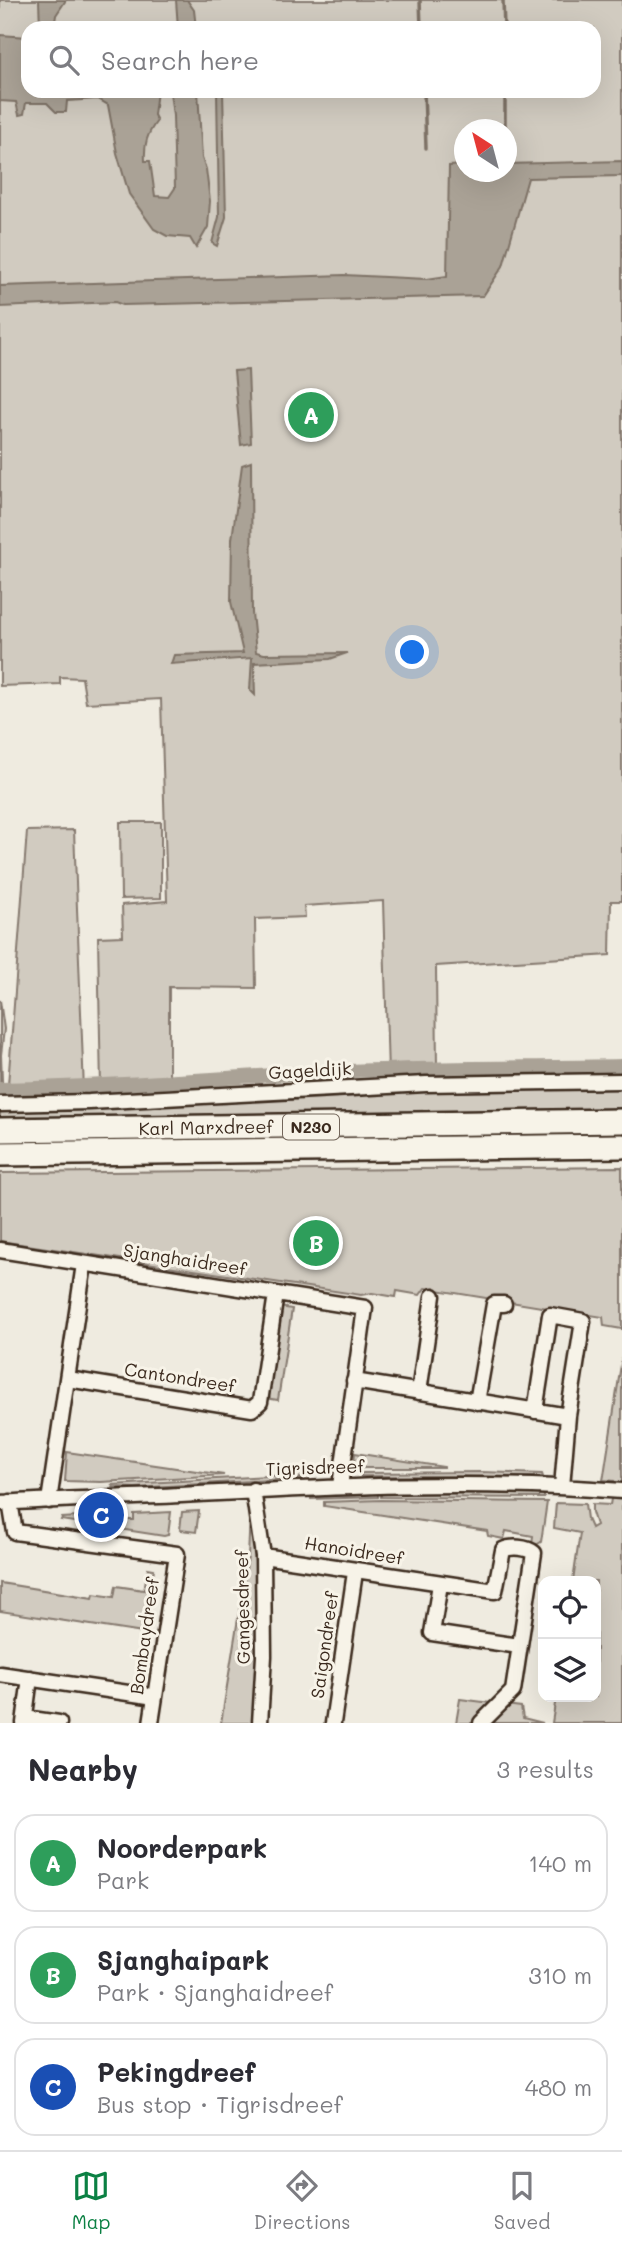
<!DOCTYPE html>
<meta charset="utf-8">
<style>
:root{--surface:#fff;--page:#f2f2f3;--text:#2b2b33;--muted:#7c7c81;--line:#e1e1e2;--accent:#0b8043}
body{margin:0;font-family:Mali,sans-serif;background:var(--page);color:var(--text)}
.controls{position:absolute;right:21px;bottom:21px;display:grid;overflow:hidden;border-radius:14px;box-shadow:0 7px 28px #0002}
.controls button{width:63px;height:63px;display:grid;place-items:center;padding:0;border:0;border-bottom:2px solid var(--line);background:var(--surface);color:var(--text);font:35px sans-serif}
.compass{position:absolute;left:454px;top:119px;width:63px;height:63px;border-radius:50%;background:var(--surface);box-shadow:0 7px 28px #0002;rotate:324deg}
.you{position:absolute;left:413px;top:653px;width:24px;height:24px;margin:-18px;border:5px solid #fff;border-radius:50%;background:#1a73e8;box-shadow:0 0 0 10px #1a73e833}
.badge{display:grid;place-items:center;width:46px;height:46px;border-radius:50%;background:var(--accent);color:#fff;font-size:23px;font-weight:700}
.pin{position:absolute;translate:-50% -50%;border:4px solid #fff;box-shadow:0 2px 7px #0006}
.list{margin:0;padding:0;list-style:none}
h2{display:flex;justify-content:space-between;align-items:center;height:91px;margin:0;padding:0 28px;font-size:30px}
h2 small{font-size:23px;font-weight:400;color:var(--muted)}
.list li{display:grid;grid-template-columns:46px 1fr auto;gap:21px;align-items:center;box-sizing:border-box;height:98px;margin:0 14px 14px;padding:0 14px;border:2px solid var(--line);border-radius:21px}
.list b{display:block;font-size:26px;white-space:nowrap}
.list p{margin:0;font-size:23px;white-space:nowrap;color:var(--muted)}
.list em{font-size:23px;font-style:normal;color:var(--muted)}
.icon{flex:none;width:38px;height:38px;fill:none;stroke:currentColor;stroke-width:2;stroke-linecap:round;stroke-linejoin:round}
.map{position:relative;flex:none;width:622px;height:1723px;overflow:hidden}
.search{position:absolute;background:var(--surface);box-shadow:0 7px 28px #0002;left:21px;right:21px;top:21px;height:77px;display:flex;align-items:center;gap:18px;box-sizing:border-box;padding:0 24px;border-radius:21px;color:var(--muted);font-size:26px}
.sheet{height:427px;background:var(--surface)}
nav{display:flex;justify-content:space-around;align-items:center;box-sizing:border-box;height:98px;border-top:2px solid var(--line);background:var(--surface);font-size:19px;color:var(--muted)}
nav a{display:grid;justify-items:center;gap:4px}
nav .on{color:var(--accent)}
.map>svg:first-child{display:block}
</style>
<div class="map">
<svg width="622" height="1723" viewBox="0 0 622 1723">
<rect width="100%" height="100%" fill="#efebe0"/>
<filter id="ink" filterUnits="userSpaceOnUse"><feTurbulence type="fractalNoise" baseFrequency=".0143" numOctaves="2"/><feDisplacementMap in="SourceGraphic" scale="14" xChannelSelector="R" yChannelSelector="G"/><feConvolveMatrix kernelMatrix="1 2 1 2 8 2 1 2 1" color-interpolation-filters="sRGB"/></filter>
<g filter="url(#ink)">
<!-- green -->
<path fill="#d1cbc0" stroke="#867a6f" stroke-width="2" fill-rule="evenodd" d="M0,0H622V901H611L610,955L436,966L437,1071L388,1074L383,901L304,906L305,917L255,919L256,988L169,987V1086L101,1088L98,937L123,936L122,905L167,901L161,699L86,703L82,678L60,677V684L0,686ZM28,28H594V91H28ZM464,130H506V172H464Z
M120,822H161V898L121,899Z
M74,830L84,1091L10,1093L8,1085L27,831Z
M0,1000L4,1029L1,1055L3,1104H0Z
M622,1085V1113L0,1123V1110L297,1095Z
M622,1167V1329L604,1326L603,1317L425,1288L420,1295L397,1291L396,1297L372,1293L361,1295L0,1241V1173Z
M280,1307L292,1309L278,1400L265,1398Z
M622,1358V1723H552L556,1697H596V1581H573L580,1533L554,1528L556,1503L585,1504L587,1519L591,1528L596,1525L592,1512V1504L610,1505L614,1481L603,1480L604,1475Z
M67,1452L224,1475L101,1482L65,1481Z
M355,1453L444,1467V1468H359L354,1463Z
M481,1472L542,1474L543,1477L361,1476V1473Z
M304,1474V1478L135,1488L113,1487L112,1485Z
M378,1492V1497L311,1499V1495Z
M477,1492L544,1494V1498L381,1497V1493Z
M381,1500L547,1502L541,1542L536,1545H532L533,1536L506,1531L504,1539L488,1536L487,1531L324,1506V1502Z
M199,1511L196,1532L180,1530L182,1512Z
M171,1512L168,1535L164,1536L61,1520L62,1518L96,1516L97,1518H106L107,1515L126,1514L127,1520H134V1514Z
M250,1513C260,1583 257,1653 253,1723H221L248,1557Z
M148,1568L154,1569L143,1633L0,1611V1583L93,1598L94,1594L114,1597L116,1586L144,1590Z
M460,1699L521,1707L523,1718L543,1723H456Z"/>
<!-- water -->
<path fill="#aaa296" stroke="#7e7266" stroke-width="2" d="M39,0H66L56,15L54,28H40Z
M176,0H187L194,10L196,28H178Z
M0,35L28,37V91H157L154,115L157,121C147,134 144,144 145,161H150L155,196L169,197L175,188L173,116L170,92L161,91H198L202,158L206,169L210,201L208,227L196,248L190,238L167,236L154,229L129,194L117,153L108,105L98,99L67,101L66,112H56L47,103H26L24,114L19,115L16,102L0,101Z
M217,91H223L226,217L217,246L212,243L219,217Z
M622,161V176L528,178L503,266L483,296L123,305L115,302L0,307V286L344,275L427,279L447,276L449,166L464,165V172H506L507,164Z
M248,370L251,443L241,445L234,371Z
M251,462L252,613L256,652L264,654L347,653L330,659L254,663L255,695L250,690L252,658L171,664L174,655L243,653L231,602L232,539L242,465Z"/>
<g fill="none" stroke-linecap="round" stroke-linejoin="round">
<!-- stream -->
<path stroke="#7e7266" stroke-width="3.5" d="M420,0L421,28
M503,0L504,28
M424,91L426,148
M505,91V130"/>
<!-- canal -->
<path stroke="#aaa296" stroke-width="14" d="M0,1089C108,1087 216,1078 324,1072C423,1067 523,1068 622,1066"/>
<defs>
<path id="minor" d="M0,1104L89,1102L426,1084L622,1081
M0,1250L365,1308L340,1486
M68,1379L252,1409L260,1402L276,1294
M354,1381L568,1416
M419,1392L433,1296
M477,1402L494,1304H504
M535,1411L550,1315L583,1321L568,1416L562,1487
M253,1490L263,1556L264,1656L260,1723
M49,1501L84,1264
M10,1502L15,1532L177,1554L151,1723
M0,1503C60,1499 121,1498 181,1495C328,1487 475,1479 622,1491
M263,1556L495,1591L503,1550C511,1546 527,1547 534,1553L513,1691L481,1723
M440,1584L432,1633L519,1646
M0,1674L155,1697
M25,1718L59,1723
M24,1723L30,1678
M333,1723L355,1572"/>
<path id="trunk" d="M0,1130L622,1121
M0,1154L622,1146"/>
</defs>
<!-- minor casing -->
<use href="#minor" stroke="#3b2a1e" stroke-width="19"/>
<!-- trunk casing -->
<use href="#trunk" stroke="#3b2a1e" stroke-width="28"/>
<!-- minor -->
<use href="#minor" stroke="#f7f3e8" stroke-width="14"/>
<!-- trunk -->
<use href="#trunk" stroke="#f7f3e8" stroke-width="23"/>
</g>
</g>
<g text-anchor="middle" stroke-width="6" stroke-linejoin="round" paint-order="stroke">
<!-- shield labels -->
<rect fill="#f7f3e8" stroke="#73665b" stroke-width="2" x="283" y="1114.5" width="56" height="25" rx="5"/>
<g font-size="16" font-weight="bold" fill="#3b2a1e">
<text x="311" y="1133">N230</text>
</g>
<!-- street labels -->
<g font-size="18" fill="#3b2a1e" stroke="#f7f3e8">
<text transform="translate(310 1071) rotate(-3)" y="6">Gageldijk</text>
<text transform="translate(206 1128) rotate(-1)" y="6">Karl Marxdreef</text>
<text transform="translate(185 1260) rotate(9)" y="6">Sjanghaidreef</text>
<text transform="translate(180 1378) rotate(9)" y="6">Cantondreef</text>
<text transform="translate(315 1468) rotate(-2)" y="6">Tigrisdreef</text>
<text transform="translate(354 1551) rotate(9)" y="6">Hanoidreef</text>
<text transform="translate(243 1607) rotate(-91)" y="6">Gangesdreef</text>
<text transform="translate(145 1636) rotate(-82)" y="6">Bombaydreef</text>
<text transform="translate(325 1645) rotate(-82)" y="6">Saigondreef</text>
</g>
</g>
</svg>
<div class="controls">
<button><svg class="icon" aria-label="locate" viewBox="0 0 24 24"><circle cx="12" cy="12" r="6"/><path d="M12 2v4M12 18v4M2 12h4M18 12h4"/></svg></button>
<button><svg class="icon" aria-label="layers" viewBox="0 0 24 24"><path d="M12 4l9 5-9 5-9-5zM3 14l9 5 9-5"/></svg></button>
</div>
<svg class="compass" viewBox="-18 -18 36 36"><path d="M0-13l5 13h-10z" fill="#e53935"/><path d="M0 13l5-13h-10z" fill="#7c7c81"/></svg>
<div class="you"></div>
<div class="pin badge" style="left:311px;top:415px;background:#2e9e5b">A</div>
<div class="pin badge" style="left:316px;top:1243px;background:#2e9e5b">B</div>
<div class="pin badge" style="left:101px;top:1515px;background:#1a4fb4">C</div>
<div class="search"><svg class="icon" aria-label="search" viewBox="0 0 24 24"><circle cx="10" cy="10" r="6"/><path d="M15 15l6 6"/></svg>Search here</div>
</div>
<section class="sheet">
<h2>Nearby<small>3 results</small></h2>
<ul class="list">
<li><span class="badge" style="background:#2e9e5b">A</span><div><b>Noorderpark</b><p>Park</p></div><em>140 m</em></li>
<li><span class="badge" style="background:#2e9e5b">B</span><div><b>Sjanghaipark</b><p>Park · Sjanghaidreef</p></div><em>310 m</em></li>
<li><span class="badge" style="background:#1a4fb4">C</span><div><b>Pekingdreef</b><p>Bus stop · Tigrisdreef</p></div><em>480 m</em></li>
</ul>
</section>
<nav>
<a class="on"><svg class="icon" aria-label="map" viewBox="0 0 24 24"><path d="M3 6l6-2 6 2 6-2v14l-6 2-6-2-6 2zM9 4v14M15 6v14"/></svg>Map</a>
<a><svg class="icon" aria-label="directions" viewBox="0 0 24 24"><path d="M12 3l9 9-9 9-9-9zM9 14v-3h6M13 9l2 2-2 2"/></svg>Directions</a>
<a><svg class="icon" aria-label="saved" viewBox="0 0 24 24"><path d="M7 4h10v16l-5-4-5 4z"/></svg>Saved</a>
</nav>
